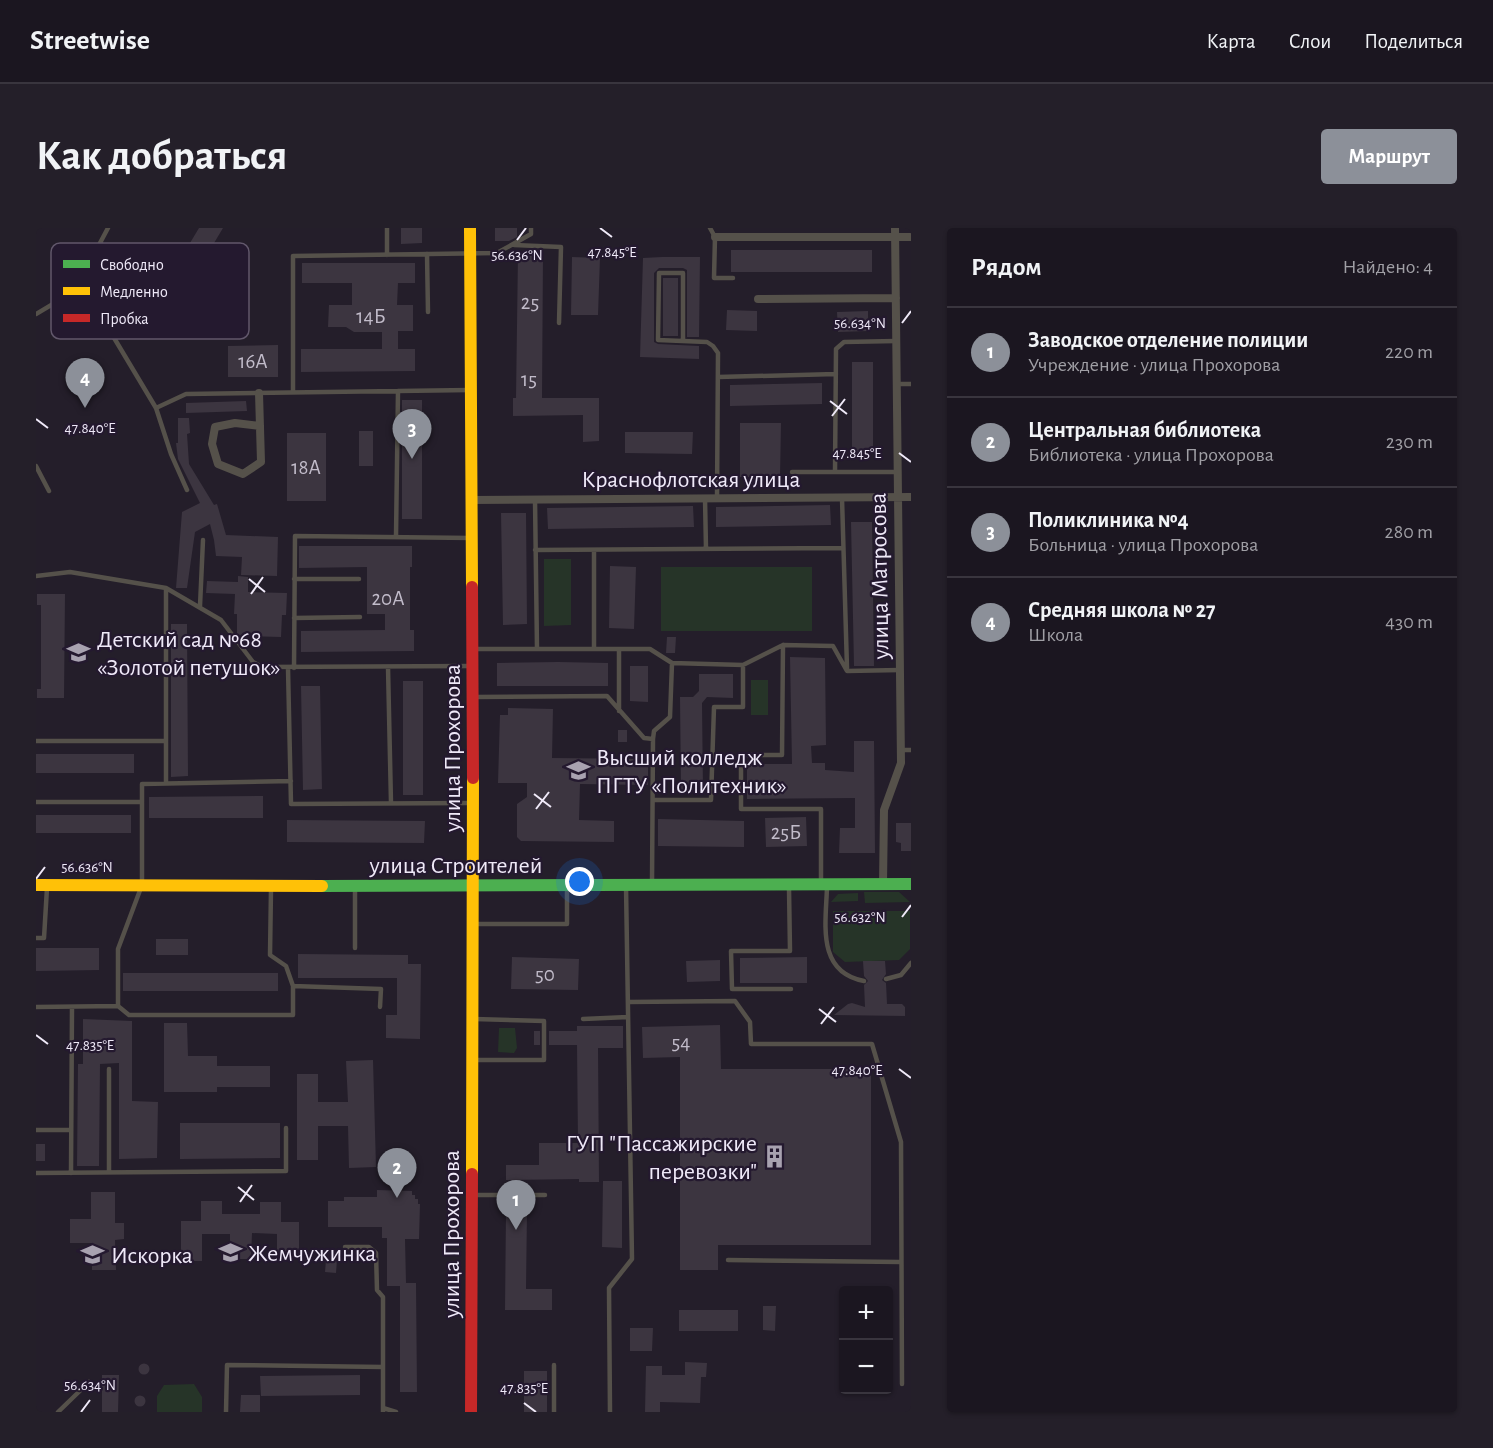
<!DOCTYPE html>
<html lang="ru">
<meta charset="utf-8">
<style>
:root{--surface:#1b1620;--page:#241f29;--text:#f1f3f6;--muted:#a09fa5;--line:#39353e;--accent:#8c9099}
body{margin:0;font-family:"Alegreya Sans",sans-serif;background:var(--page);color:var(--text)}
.controls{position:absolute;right:18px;bottom:18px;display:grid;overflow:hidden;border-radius:6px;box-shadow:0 2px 4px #0004}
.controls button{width:54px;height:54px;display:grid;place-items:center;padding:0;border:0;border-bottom:2px solid var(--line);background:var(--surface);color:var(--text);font:30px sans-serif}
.you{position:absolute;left:544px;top:654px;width:21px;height:21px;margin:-15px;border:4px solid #fff;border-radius:50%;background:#1a73e8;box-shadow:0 0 0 9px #1a73e833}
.badge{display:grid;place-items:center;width:39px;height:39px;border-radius:50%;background:var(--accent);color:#fff;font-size:20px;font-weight:700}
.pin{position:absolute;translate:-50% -50px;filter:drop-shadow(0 2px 3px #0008)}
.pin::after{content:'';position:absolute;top:32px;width:21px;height:18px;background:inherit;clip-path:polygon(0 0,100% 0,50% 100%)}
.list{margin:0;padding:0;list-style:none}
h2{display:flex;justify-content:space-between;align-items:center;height:78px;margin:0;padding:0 24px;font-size:26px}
h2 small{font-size:20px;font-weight:400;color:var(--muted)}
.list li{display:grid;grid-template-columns:39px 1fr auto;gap:18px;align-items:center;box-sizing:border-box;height:90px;padding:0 24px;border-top:2px solid var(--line)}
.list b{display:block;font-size:22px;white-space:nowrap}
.list p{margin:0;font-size:20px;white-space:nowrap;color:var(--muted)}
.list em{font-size:20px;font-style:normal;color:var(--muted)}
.map{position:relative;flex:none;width:875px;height:1184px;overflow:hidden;border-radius:6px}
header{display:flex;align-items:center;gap:36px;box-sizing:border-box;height:84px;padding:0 30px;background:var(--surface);border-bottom:2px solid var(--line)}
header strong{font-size:28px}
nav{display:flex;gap:33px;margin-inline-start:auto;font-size:21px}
.intro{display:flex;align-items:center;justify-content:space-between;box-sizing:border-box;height:144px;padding:0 36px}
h1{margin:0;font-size:42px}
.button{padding:15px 27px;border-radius:6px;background:var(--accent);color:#fff;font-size:21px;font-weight:700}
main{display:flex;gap:36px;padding:0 36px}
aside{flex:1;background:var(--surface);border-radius:6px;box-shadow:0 2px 4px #0004}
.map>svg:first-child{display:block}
</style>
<header>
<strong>Streetwise</strong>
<nav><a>Карта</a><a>Слои</a><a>Поделиться</a></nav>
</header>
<div class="intro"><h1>Как добраться</h1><a class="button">Маршрут</a></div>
<main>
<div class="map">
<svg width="875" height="1184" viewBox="0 0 875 1184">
<rect width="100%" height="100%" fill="#241e2a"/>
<!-- green -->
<path fill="#263428" d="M508,331H535V397L508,398Z
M625,339H776V403H625Z
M715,452H732V487H715Z
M828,664H863L874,674L829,675Z
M822,665V673L795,674L802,666Z
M797,683H874V721L863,732L809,734L797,724Z
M463,800H479L481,820L478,825L462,824Z
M158,1156L166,1169V1184H121V1168L128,1157Z"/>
<!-- building -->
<path fill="#3c3540" d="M163,0H187L141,77L117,62L124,51L130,55Z
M365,0H386V15L365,16Z
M459,0H481V9L473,13H459Z
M695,22H836V44H695Z
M482,25L507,26L506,170H563V213L547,214V187L477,188V170H480Z
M536,29L564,30L562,87H535Z
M626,29H664L663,109H651V42L647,40H623L618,45V114L622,116L663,118V131L604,129L607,30Z
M266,35H379V55H362L361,77H377V103H362V121H379V143L265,144V121H346V104H318L310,99H292L293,77H316V55H266Z
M627,50H642V108H627Z
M691,82L721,83V103L690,102Z
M832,83V103L802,104L801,84Z
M242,117V149H192V118Z
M816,134H837V225H816Z
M786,155V176L694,178V157Z
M366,172H386V291H366Z
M210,173L211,183L150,185V175Z
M142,190H153L154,205L151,206L153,236L178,277L181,276L190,307L242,309L241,348L205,347L206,329L180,328L178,312L174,296L159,304L151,360H140L146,284L164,275L142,231L140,215H142Z
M704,195H745L744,249H704Z
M323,203H337V238H323Z
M589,204H657L656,226L589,225Z
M251,205H290V273H251Z
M794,277L795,297L680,299V279Z
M657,278L658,299L512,301L511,280Z
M465,285H490L491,396L467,397Z
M815,294H836L838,438H818Z
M263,318H376V339H374V402H378V423L265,424V403L349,402V386H331V339L263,340Z
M574,338L600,339L598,401L573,400Z
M202,348L212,349V364L251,365L250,387H246L245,409L203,408L201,405V386H198L199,366L170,365L171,353L202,354Z
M1,366H29L28,470H1V461H5V377H1Z
M135,396H151L152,548L135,549Z
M631,409H640L639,425H630Z
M754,429L789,430L790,517L775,518L776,535H789V542L818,544V513H838L839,625H803L804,600H819V570L711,571V536H756Z
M522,434L572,435V458H461V435Z
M594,438H612V474L594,473Z
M663,446H697V470L671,469L666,475L667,562H645L644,469H657L663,463Z
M367,453H387V567H367Z
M265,458H284L286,561L267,562Z
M472,480L517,481L516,530L612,531V557L544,556L543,592L578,593V614L485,613L481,609V576L491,569V555H462L464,487H472Z
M582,502H591V514H582Z
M0,526H98V545H0Z
M227,568V590H113V569Z
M0,587H95V605H0Z
M770,589L771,618L730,619L729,590Z
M622,591L708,593V619L622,618Z
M251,592L389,593L388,615L251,614Z
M860,595H875V623H865V615L860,614Z
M120,711H152V727H120Z
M0,720H63V742L0,743Z
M262,726L372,727V736H385L384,811L350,810V787H361V750H262Z
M476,729L543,731L542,762L475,761Z
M771,729V755H704V730Z
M684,732V753L651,754L650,733Z
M827,733H849L850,746L846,752L850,755L851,776H866L869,779V788L798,787L812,776L816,775L829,779L828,757L832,753L828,748Z
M87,745H242V763H87Z
M47,791L96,793V873L122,874L121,930L83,931V835L64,836L63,938H41L42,836H47Z
M128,795H151L152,828H181V838H234V859H181V864H128Z
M684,797L685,841H835V1017H682V1042H644V829L607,830L606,799Z
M541,798H587V820H562L563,954H543V951L470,952V937H503V915H542L541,817H513V803H541Z
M498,803H504V817H498Z
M337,832L340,939L313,940L312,898H282V932H261V846H282V874H312L310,833Z
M144,895H244V930L144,931Z
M0,916H9V933H0Z
M567,953H586V1020L566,1019Z
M341,962L376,963V967H379V971H382V976H384L383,1011H369L370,1055H380L381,1164H364V1058H351V1010H346V999H292V973H308V969H341Z
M55,964H79V995H88V1011L79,1012L80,1042H56V1015H34V991H55Z
M165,973H186V986H224V974H245V994H263V1027H241V1006L216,1005L215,1031H194V1006H166V1033H145V993H165Z
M470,983H491L490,1061H516V1082H469Z
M290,1032H301L300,1045L289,1044Z
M727,1078H740L739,1103L727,1102Z
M643,1082H702V1103H643Z
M594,1100H617L616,1123H594Z
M649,1134L671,1135L670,1149H665L664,1175L624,1174V1184H609L610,1138H626V1147H649Z
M102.5 1141a5.5 5.5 0 1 1 11 0a5.5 5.5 0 1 1-11 0Z
M488,1143H511V1184H488Z
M66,1147H83L82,1184H66Z
M324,1147V1167L225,1168L224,1148Z
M205,1167H224V1184H204Z
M98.5 1173a5.5 5.5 0 1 1 11 0a5.5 5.5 0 1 1-11 0Z"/>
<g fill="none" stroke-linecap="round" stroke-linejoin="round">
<!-- lane -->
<path stroke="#55514a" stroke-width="4.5" d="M72,0L64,15L106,44
M351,0V27
M674,0L679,9L678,50H697
M478,17L525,19L523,95
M391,26L392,84
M0,86L47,58L120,180L135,226L151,262
M647,113V45H623L622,112L671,114L677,118L682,125L681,270
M860,113L808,114L800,121L799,244H862
M682,149L800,146
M861,156H875
M257,164V28L461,25L495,6V0
M120,180L150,166L434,162
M0,238L13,263
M756,244H799
M669,270L670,321
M806,270L811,440
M499,271L501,421
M360,309L362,163
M499,322L807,320
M0,348L34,344L130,360L185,392L217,434L226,439L436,438
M258,351H323
M130,360V555
M164,378L167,312
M258,390L324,389
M438,421H614L636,435
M558,421V322
M583,421V483
M707,437L747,417
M352,439L355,575
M252,440L255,576L435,575
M258,440L259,308L436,310
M438,469L571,468L608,510L617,511
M0,513H130
M864,522H875
M0,574H106
M785,654V581H705V527H746L747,417L797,418L811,443L864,442
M616,655L617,511L618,503L634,489L636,435L707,437V479H678L675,572H617
M791,659C790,695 780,744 828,753
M753,660L754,723H695L696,761H755
M319,661V720
M440,696H531V660
M0,710H8L11,660
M850,751L865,747L875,735
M257,758L345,761L344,779
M592,774L699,773L714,794L715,816H836L865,914L866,1156
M82,778V721L106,657V556L255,553
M0,779L82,778L93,787H257V758L250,738L234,727L235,661
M438,791L508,793V832H439
M547,791L592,789
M73,841V944
M0,902H35
M0,945L250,943V900
M35,945L36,779
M439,967H509
M309,1019H333L340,1025L341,1062L347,1069V1184
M692,1032L865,1034
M347,1180L360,1184
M22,1184L53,1154
M190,1184L191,1137L347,1139
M518,1184V1137
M574,1184L573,1060L596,1031L590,658"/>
<!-- street -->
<path stroke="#55514a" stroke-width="8" d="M679,9H875
M722,71L860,70
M223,165L225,234L207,246L182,236L176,216L179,199L199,195L224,198
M435,272L875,269
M847,656L848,582L865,535L859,0"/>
<!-- fast -->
<path stroke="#4caf50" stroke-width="12" d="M286,658L875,656"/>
<!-- slow -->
<path stroke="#ffc107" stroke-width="12" d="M434,0L436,359
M0,657L286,658
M436,946L437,550"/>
<!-- jam -->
<path stroke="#c62828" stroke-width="12" d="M436,359L437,550
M435,1184L436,946"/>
</g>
<!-- ticks -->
<path fill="none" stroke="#efe9f8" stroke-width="2" d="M564,0L576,9M481,12L490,0M866,95L875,83M794,173L811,186M796,188L809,171M0,191L12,200M863,225L875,234M213,351L229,364M215,366L227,349M498,566L515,579M500,581L513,564M0,651L9,639M866,689L875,677M783,781L800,794M785,796L798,779M0,807L12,816M863,841L875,850M202,959L218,972M204,974L216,957M488,1175L500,1184M45,1184L54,1172"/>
<!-- icons -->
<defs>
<symbol id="school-bare" viewBox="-9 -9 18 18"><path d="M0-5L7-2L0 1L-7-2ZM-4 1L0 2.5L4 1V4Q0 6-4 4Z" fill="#a8a2b0" stroke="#24192f" stroke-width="2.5" paint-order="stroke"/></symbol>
<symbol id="university-bare" viewBox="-9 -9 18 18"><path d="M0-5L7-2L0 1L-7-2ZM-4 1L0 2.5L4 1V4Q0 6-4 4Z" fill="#a8a2b0" stroke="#24192f" stroke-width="2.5" paint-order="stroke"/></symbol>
<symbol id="building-bare" viewBox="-9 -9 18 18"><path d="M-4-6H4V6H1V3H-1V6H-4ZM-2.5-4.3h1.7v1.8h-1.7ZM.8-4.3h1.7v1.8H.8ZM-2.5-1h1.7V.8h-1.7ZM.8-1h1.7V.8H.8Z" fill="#a8a2b0" stroke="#24192f" stroke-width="2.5" paint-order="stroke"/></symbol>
</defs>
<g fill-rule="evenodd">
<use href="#school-bare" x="26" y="408" width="33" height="33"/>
<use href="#university-bare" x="526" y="526" width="33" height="33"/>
<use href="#building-bare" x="722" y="912" width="33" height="33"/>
<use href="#school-bare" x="178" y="1008" width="33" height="33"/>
<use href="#school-bare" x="40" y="1010" width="33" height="33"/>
</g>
<g text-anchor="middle" stroke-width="4.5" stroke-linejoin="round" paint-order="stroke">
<!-- number labels -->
<g font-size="21" fill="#c2bcca">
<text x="494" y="81">25</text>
<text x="335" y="95">14Б</text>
<text x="217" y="140">16А</text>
<text x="493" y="158">15</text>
<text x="270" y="246">18А</text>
<text x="352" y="377">20А</text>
<text x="750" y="611">25Б</text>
<text x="509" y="753">50</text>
<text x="645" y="821">54</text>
</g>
<!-- street labels -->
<g font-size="24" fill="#efe9f8" stroke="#24192f">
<text x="655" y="259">Краснофлотская улица</text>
<text transform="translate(843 348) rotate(-91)" y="8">улица Матросова</text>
<text transform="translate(416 520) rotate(-90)" y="8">улица Прохорова</text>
<text x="420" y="645">улица Строителей</text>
<text transform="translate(415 1006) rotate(-90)" y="8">улица Прохорова</text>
</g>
<!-- poi labels -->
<g font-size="24" fill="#efe9f8" stroke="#24192f" text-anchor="start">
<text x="61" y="419">Детский сад №68<tspan x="61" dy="28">«Золотой петушок»</tspan></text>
<text x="560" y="537">Высший колледж<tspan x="560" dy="28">ПГТУ «Политехник»</tspan></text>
<text x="721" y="923" text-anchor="end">ГУП "Пассажирские<tspan x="721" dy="28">перевозки"</tspan></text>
<text x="212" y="1033">Жемчужинка</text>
<text x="75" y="1035">Искорка</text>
</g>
</g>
<!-- legend -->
<rect x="15" y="15" width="198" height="96" rx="9" fill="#24192f" stroke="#61576b" stroke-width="1.5"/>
<rect x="27" y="32" width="27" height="8" fill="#4caf50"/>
<rect x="27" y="59" width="27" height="8" fill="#ffc107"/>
<rect x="27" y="86" width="27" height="8" fill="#c62828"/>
<g font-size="16" fill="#efe9f8">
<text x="64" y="42">Свободно</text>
<text x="64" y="69">Медленно</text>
<text x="64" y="96">Пробка</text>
</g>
<g font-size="15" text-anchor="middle" fill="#efe9f8" stroke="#24192f" stroke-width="4.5" stroke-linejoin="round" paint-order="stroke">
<text x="576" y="29">47.845°E</text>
<text x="481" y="32">56.636°N</text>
<text x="824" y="100">56.634°N</text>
<text x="54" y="205">47.840°E</text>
<text x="821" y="230">47.845°E</text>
<text x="51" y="644">56.636°N</text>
<text x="824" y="694">56.632°N</text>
<text x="54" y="822">47.835°E</text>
<text x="821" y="847">47.840°E</text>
<text x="54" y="1162">56.634°N</text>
<text x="488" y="1165">47.835°E</text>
</g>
</svg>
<div class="controls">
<button>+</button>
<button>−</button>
</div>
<div class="you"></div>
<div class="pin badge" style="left:480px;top:1002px">1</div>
<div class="pin badge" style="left:361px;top:970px">2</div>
<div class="pin badge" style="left:376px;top:231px">3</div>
<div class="pin badge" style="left:49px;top:180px">4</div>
</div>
<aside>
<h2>Рядом<small>Найдено: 4</small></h2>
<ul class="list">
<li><span class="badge">1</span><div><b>Заводское отделение полиции</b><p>Учреждение · улица Прохорова</p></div><em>220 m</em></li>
<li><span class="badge">2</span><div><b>Центральная библиотека</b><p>Библиотека · улица Прохорова</p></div><em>230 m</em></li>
<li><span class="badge">3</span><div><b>Поликлиника №4</b><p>Больница · улица Прохорова</p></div><em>280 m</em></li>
<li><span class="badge">4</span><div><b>Средняя школа № 27</b><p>Школа</p></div><em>430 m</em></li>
</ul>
</aside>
</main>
